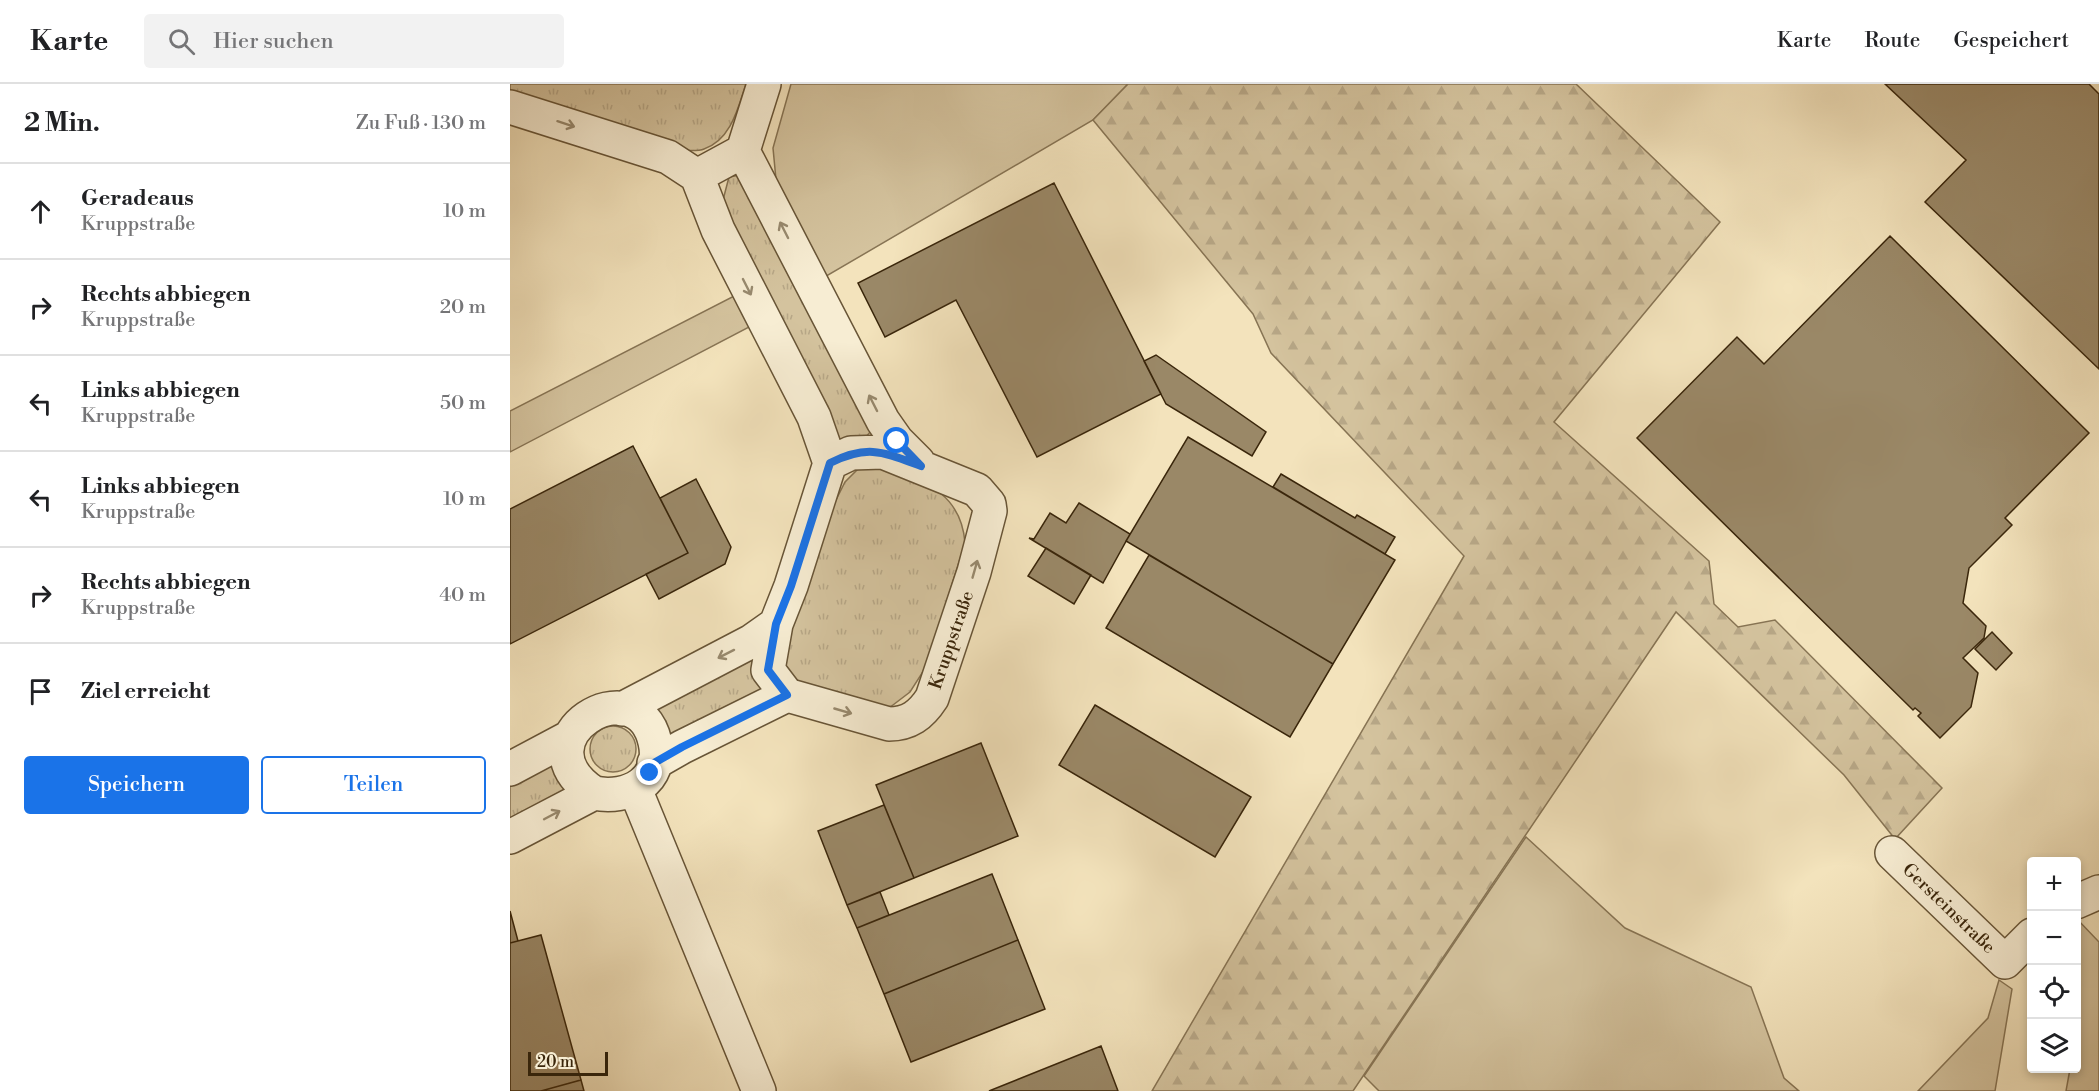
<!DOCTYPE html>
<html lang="de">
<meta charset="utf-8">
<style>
:root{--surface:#fff;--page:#f2f2f2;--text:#202124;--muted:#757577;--line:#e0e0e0;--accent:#1a73e8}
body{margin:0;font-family:"Libre Bodoni",serif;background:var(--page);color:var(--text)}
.controls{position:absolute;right:18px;bottom:18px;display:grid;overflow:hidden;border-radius:6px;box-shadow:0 3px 9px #0003}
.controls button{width:54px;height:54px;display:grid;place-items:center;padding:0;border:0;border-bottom:2px solid var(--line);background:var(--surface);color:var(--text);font:30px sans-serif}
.scale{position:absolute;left:18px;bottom:15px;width:80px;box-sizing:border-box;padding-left:6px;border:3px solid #3a260b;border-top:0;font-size:16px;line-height:21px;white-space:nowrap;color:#3a260b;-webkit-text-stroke:4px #f7edd3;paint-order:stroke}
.stop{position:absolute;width:18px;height:18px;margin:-14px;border:4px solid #1a73e8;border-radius:50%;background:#fff}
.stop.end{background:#1a73e8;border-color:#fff;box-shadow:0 2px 6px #0008}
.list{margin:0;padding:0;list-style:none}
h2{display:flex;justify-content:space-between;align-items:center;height:78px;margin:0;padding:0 24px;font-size:26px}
h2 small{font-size:20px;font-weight:400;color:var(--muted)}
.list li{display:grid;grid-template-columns:39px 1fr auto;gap:18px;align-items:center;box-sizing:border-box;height:96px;padding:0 24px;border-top:2px solid var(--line)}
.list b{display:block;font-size:22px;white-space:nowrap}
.list p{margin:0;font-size:20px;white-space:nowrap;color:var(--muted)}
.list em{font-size:20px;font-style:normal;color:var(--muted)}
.actions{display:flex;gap:12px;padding:18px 24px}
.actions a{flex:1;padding:14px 0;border:2px solid var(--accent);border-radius:6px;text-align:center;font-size:21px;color:var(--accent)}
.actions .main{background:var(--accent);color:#fff}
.icon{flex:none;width:33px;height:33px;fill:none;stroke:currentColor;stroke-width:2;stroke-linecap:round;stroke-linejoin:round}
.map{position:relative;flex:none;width:1589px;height:1007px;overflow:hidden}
header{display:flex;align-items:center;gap:36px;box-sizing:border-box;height:84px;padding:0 30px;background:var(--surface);border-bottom:2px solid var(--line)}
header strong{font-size:28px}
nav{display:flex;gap:33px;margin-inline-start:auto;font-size:21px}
.search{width:420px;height:54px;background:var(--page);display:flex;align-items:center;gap:15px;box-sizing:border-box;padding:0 21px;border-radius:6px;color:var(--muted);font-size:22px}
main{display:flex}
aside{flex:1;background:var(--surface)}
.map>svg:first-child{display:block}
</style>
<header>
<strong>Karte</strong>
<div class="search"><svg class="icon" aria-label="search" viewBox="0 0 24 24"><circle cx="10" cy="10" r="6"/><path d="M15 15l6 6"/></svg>Hier suchen</div>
<nav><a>Karte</a><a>Route</a><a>Gespeichert</a></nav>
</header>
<main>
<aside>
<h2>2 Min.<small>Zu Fuß · 130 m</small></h2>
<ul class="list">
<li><svg class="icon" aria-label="ahead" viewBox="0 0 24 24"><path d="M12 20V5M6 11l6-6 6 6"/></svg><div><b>Geradeaus</b><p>Kruppstraße</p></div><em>10 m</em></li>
<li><svg class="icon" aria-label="right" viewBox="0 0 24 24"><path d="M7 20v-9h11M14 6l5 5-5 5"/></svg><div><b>Rechts abbiegen</b><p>Kruppstraße</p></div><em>20 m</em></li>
<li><svg class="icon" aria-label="left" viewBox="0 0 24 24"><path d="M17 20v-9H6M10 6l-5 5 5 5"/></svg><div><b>Links abbiegen</b><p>Kruppstraße</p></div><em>50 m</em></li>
<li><svg class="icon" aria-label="left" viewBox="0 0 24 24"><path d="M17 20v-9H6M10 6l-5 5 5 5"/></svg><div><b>Links abbiegen</b><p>Kruppstraße</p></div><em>10 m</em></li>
<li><svg class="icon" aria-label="right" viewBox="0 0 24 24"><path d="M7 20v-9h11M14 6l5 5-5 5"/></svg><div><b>Rechts abbiegen</b><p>Kruppstraße</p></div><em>40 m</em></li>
<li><svg class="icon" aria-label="arrive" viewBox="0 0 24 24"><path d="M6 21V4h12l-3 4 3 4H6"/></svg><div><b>Ziel erreicht</b></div></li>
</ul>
<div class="actions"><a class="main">Speichern</a><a>Teilen</a></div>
</aside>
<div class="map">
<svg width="1589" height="1007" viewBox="0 0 1589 1007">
<defs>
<pattern id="forest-firs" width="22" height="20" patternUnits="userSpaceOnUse" patternTransform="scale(1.5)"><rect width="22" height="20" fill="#d4c39e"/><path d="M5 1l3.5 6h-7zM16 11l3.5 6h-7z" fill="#b7a787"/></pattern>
<pattern id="park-tufts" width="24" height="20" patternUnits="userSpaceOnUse" patternTransform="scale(1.5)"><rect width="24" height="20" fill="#d4c39e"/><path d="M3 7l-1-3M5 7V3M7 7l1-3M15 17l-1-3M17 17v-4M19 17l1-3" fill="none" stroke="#b7a787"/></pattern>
</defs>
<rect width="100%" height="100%" fill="#f3e3bc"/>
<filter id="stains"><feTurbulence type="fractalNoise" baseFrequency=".00333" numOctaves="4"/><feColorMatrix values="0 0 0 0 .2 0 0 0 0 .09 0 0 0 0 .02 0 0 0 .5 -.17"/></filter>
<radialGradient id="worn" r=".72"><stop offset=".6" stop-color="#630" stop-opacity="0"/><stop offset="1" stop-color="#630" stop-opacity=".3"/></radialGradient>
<!-- green -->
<path fill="#d4c39e" stroke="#877454" stroke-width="1.5" d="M281,0H618L583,36L313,194L267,106L263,64Z
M228,210L243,241L0,368V327Z
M1016,753L1115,844L1241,903L1274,994L1289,1007H869L854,992Z
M1567,835L1589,858V1007H1556L1560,985L1566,984Z
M1489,896L1502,905L1485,1007H1408L1478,934Z"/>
<!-- forest -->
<path fill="url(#forest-firs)" stroke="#877454" stroke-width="1.5" d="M618,0H1066L1210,138L1044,338L1199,477L1204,520L1228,543L1265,536L1432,704L1385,755L1334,691L1166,528L843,1007H642L954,472L761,269L743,230L583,36Z"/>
<!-- park -->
<path fill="url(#park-tufts)" stroke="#877454" stroke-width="1.5" d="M0,0H236C228,24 221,56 194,65C187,68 174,66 166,66L0,12Z
M230,91L361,347L355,354L331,361L219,143L213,116L219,93Z
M366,378C408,396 451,405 455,459L416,583L400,608L379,624L292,601L274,582L273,564L320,428L335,398L349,384Z
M246,571L253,607L159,658L140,626Z
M80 665a23 23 0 1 1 46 0a23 23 0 1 1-46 0Z
M45,676L61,707L0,739V700Z"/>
<!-- building -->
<path fill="#9a8867" stroke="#3a260b" stroke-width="1.5" d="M1375,0H1579L1589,10V285L1415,118L1456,76Z
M544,99L651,310L527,373L446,216L375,253L348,199Z
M1380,152L1579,349L1495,434L1502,441L1459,484L1453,519L1476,542L1474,554L1453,574L1468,589L1461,623L1430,654L1408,632L1411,629L1405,624L1403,626L1127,354L1227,253L1254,280Z
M646,271L756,348L742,372L656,320L634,277Z
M678,353L885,476L823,580L616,457Z
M123,362L178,469L0,560V425Z
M771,390L845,434L847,431L885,453L875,470L763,403Z
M186,395L221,463L215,480L149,515L136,490L178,469L150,414Z
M569,419L620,450L593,499L519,454L524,455L540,429L556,439Z
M536,464L581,491L564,520L518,492Z
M639,471L823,580L780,653L596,544Z
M1482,548L1502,569L1486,586L1465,565Z
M585,621L741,713L705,773L549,681Z
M471,659L508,752L404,794L366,701Z
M374,721L404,794L337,821L308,747Z
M482,790L508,856L374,910L347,844Z
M370,808L379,831L347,844L337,821Z
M0,827L8,857L0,859Z
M31,851L71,996L31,1007H0V859Z
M508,856L535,925L401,978L374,910Z
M591,962L608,1007H479Z
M71,996L74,1007H31Z"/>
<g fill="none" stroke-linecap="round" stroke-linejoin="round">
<defs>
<path id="minor" d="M0,23L158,73L187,92L208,146L304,333L320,379L281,502L266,540L258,586L277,611L379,640C399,640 411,631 422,614L464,488L480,427L479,420L467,406L373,368L341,369L320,379
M233,67L373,337L387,357L408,378
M187,92L233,67L254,0
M112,625L242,557L266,540
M144,679L172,663L277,611
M0,685L60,653
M125,705L249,1007
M0,753L84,709C118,716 154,697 145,658C127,579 3,655 84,709
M1382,769L1495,878L1522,851
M1566,818L1589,808"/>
</defs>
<!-- minor casing -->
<use href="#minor" stroke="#685537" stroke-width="36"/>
<!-- minor -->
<use href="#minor" stroke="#f7edd3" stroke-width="33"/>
</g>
<!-- one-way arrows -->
<defs><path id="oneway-shaft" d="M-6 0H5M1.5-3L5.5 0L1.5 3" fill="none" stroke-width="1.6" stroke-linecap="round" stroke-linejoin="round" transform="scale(1.5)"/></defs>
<g stroke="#988a6f">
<use href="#oneway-shaft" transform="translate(56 40) rotate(18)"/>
<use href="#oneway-shaft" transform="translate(274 146) rotate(-117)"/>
<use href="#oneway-shaft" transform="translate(237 203) rotate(63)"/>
<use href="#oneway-shaft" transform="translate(363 319) rotate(-117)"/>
<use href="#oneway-shaft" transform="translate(465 485) rotate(-74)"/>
<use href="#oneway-shaft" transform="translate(216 570) rotate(153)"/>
<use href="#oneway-shaft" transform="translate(333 627) rotate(16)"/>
<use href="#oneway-shaft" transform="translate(42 731) rotate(-28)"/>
</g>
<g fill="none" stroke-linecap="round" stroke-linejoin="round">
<!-- route -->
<path stroke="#1a73e8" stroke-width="8" d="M140,689L144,679L172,663L277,611L258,586L266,540L281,502L320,379C358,360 373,368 411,382L387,357"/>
</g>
<g text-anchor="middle" stroke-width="4.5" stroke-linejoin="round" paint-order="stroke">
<!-- street labels -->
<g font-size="18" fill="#3a260b" stroke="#f7edd3">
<text transform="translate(441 556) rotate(-71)" y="6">Kruppstraße</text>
<text transform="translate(1439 824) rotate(44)" y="6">Gersteinstraße</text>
</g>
</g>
<rect width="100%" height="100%" filter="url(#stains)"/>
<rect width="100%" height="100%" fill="url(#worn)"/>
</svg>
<div class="controls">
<button>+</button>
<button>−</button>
<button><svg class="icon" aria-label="locate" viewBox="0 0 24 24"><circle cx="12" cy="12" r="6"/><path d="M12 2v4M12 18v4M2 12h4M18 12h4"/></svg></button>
<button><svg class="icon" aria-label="layers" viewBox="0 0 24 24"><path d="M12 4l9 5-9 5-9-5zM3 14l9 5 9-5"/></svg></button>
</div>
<div class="scale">20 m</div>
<div class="stop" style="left:387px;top:357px"></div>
<div class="stop end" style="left:140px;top:689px"></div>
</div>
</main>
